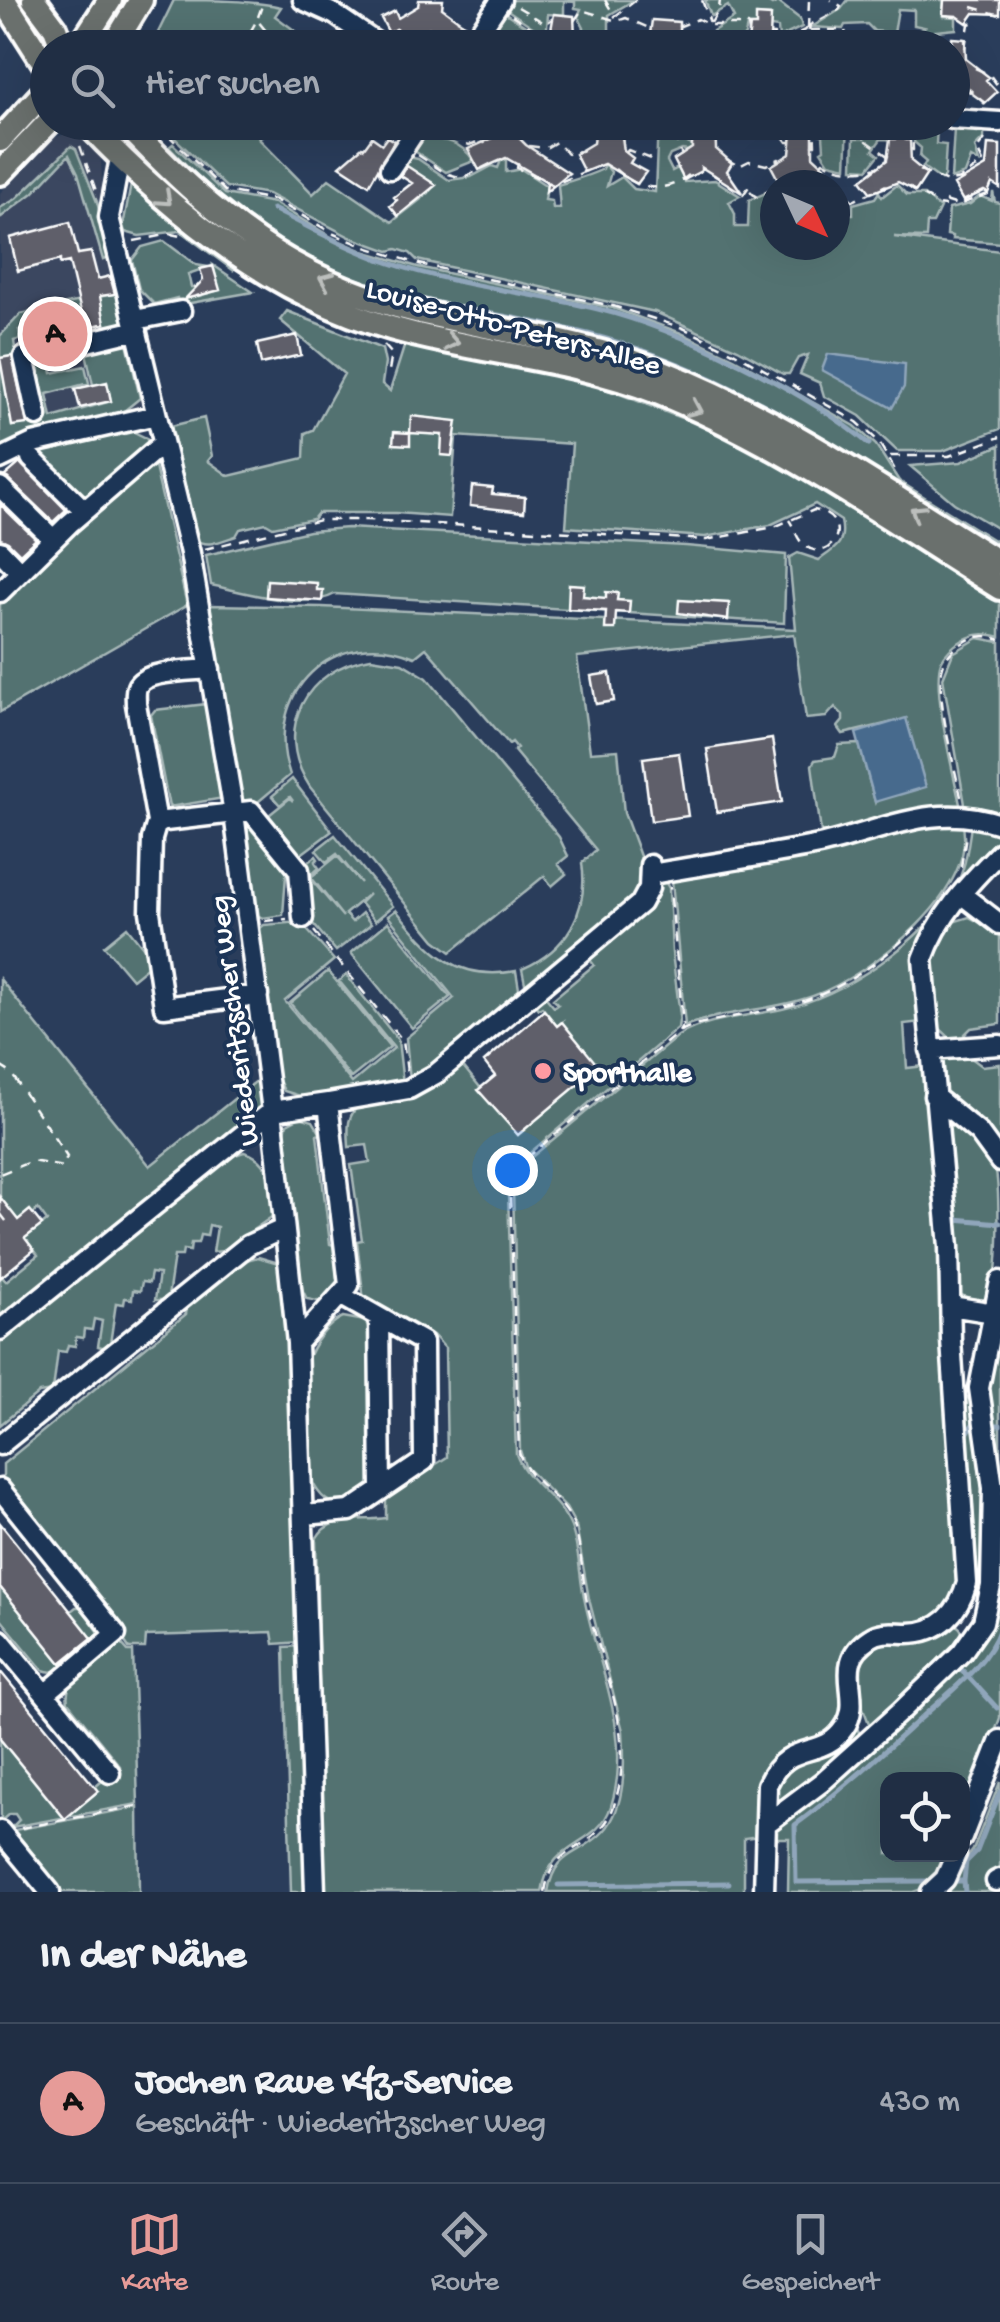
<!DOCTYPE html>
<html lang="de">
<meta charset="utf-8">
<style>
:root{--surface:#202e44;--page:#28364b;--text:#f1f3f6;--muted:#a2a8b2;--line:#3d4a5d;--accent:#e69b98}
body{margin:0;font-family:"Gochi Hand",sans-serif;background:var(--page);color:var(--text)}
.controls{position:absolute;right:30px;bottom:30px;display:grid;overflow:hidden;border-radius:20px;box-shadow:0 10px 40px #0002}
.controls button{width:90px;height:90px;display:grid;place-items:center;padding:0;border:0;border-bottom:2px solid var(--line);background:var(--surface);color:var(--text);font:50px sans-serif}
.compass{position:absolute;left:760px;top:170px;width:90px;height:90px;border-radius:50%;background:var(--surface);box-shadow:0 10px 40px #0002;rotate:134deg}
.you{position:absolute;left:512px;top:1170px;width:35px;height:35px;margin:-25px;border:8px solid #fff;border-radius:50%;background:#1a73e8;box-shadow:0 0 0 15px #1a73e833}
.badge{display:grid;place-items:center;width:65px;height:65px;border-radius:50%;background:var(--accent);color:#111;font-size:32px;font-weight:700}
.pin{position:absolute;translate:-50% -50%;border:5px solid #fff;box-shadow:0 2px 10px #0006}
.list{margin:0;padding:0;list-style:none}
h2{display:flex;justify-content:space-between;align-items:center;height:130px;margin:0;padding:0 40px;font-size:42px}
h2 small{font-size:32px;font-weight:400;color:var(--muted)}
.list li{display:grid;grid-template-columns:65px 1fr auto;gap:30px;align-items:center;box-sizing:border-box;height:160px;padding:0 40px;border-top:2px solid var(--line)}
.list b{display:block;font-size:38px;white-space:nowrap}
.list p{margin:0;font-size:32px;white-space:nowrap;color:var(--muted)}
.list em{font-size:32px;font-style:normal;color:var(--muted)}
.icon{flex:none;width:55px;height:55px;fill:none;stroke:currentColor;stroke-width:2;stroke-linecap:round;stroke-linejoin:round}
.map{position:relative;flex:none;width:1000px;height:1892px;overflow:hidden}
.search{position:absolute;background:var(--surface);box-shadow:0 10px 40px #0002;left:30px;right:30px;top:30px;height:110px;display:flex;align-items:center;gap:25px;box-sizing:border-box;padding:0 35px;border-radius:55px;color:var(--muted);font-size:38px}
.sheet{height:290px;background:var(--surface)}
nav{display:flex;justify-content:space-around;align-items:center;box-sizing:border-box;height:140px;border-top:2px solid var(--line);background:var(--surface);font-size:28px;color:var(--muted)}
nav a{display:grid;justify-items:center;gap:5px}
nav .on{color:var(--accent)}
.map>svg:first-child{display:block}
</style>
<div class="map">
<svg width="1000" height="1892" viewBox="0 0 1000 1892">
<rect width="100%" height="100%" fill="#2a3d5b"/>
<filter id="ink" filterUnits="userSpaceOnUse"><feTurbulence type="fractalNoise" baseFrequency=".01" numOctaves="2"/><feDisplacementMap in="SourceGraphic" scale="20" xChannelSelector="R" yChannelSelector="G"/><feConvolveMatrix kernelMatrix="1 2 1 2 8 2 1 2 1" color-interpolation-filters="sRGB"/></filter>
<g filter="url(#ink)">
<!-- built -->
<path fill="#3a4760" d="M75,130L83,132L100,147L103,196L97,202L142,395L141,403L130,415L7,447L0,437V193L52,139Z"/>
<!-- green -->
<path fill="#527271" stroke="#a8b8b8" stroke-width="2.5" d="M174,0C210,0 249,0 281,7L275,16L305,38V42L312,47H151Z
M512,0H634L609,15V47L598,44L581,33L585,30L578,16L581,9L575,8V2L564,1V15L548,14L547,28L551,36L549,38L506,9Z
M705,0H764L772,5L778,2L800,19L802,27L779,38L778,28L770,27L771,16L757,15L756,26H747L745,35L740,42L712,47L713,31L734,18L728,6L711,16Z
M848,0H944L943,16L956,17V29L936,31L939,35L934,47H909L910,36L924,27L914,25V10L898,9L894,33L874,31L867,24L845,25L843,29L812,27L841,9Z
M504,12L539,35L531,47L480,48Z
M159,123H275L259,139L313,194L329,179L392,222L429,193L434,184L403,164L408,157L418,159L449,180L471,177L492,166L498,168L502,158L506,157V172L521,169L547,186L545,200L552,201L553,208H560L558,185C573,180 589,176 603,169L604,163L611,172L607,186L622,177L634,189L655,192L658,123H684L680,137L693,147L689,151L682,150L670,155L667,161L672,171L678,168L685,182L715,180L740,196L729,202L735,214V227H748L749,200L775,189V245H835V217L841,221L843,214H853V204L875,198L879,192L882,197L897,185L907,195H924L940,208L933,223H927L926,238L894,237L1000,251V429L943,451H897L860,416L824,396L820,383L800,374L808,355L798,358L789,374H783L738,349L655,312L417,260L410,253L397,249L389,251L350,237L268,194L226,187Z
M815,123H848L846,167L829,163L821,151L824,149L823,135L815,133Z
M866,123L901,124L900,140L881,139L873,150L879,155L868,169L853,168L854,138H865Z
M915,125L937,127L936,144L946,145L944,177L941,180L923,167L926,162L920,157L921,148L914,142Z
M954,129H984V138L975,147L979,162L971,158L965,174L951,179Z
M421,138C445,139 461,141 474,161L446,172L416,152L414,147Z
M173,144L225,194L274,203L333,238L363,251L418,267L613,308L681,333L734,358L855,426L876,445L899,481L1000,544V554L783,421L345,280L241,222L169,147Z
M71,146L76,149L97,202L111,257L103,260L78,173L69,155L33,193L0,218V208L16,199Z
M132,179L236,264L233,270L180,231L139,236L125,232L123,226Z
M993,192L995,202L1000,203V243L952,239V236L947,235L949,209L970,204L980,196L992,201Z
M164,241L196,265L208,267L188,274L191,287H197L199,296L219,290L213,265L253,292L179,305L177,298L154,304L139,289L132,260L142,247Z
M117,293L124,328L107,332L102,311L19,330L21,339L14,341L16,355L1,358L12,426L47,419L33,360L48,357L52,373L85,366L89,383L47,394L52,418L111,401L107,383L93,385L85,348L126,338L140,398L119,415L19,437L0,446V336L21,314Z
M287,311L382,349L385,363L382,384L390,391L405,344C468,359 533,368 596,386C638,398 679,422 722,429L1000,596V637C986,633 976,633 963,640C954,645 945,653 941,662C931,688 955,779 961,809L822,840L812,765L815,760L835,757L839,745L859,744L875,802L906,719L843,734L838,727L843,721V715L835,707L826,717L806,719L794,634L577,657L590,752L618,750L624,813L644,867L640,895L526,988L522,969C567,950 589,911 582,863L596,850L514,751L517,748L512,742L509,744L426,648L415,657C335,623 261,693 290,775L252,807L243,806L209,605L322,607L796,629L789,558L798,553L819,560C836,548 846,543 841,521L815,504L770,525L705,537L566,527L572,444L456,436L450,517L396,513H318L313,519L273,527L266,523L240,529L236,536C223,540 208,548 196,540L171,426L204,418L212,456L208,461L229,476L304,458L305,433L313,430L344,374L280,320Z
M132,431L146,438L151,446L83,500L34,453Z
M1000,445V530L954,503L910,466L961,462Z
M151,462L155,467L187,605L0,712V602L89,513Z
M347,528L686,546L786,555L784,623L335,594C305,611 244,592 211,585L206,555L309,531Z
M978,638L1000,642V817L966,810L943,678L953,653Z
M371,658L402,663L427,678L559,837L568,856L558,864L566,874L552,886L544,876L451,952L435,940L310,787C272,729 306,668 371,658Z
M207,704L224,798L169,807L151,715L155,710Z
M292,779L332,831L296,858L264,819L290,798L293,801L290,797L280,805L272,796Z
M246,816L293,868L286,875L283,915L263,918L257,915Z
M961,819C985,887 869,976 813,996C772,1011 726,1010 685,1026L672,880L668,876L895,826Z
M972,820L999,830V842L938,915L921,1022L904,1024L907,1068L925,1066L946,1338L941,1347L947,1360L962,1583L940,1619L865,1634L847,1704L833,1734L785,1752L759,1836L744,1838V1892H548C555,1849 580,1857 604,1831C626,1807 625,1762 623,1731L589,1599L576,1526L566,1508L525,1466L520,1450L513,1188L528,1160L678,1036C709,1017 747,1017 782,1009C844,996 923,942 955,887C967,867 968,842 972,820Z
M335,835L393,906L375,921L360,903L369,894L345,914L352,922L362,913L371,924L336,951L309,919L305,864L316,856L318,859L315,862L319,868L309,877L343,917L311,877L337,856L361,883L337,854L326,862L316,850Z
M659,883H666L669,888L672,953L680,1015L678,1028L526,1156L510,1178L508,1192L516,1454C527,1484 559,1497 571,1527C580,1549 579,1578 585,1602C599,1670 633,1736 611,1806C597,1849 550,1838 542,1892H323L316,1539C330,1513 361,1522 386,1518V1496L447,1457L445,1348L433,1335L369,1308L364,1302L357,1241L362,1240L351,1165L370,1162L367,1145L349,1147C348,1128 346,1117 360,1104L462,1065L518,1134L562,1022L557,1026L542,1007L538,1009L533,1002L543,994L554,1007L558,1004L553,999L594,965L588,957Z
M396,910C431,952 456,982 516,971L520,995L432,1070L410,1080L406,1038L454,998L388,916Z
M969,917L1000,933V1024L971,1028L965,1034L966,1041L951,1039L936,1025L929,959L946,924Z
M300,922L334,960L285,1001L352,1083L394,1048L339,981L346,975L398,1040L403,1084L300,1096L284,1091L278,1078L259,929L264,925Z
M388,922L450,997L412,1028L351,953Z
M127,927L154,961L132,979L104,946Z
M328,971L390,1047L351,1078L290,1003Z
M0,979L150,1166L259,1079L262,1107L0,1319V1275L6,1281L38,1255L25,1238L47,1221L38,1209L33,1214L29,1211L12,1225L0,1208Z
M969,1052L970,1057L982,1066L1000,1064V1151L942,1092L938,1059Z
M942,1116L955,1117C967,1132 986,1149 995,1167C1000,1188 1000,1274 991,1293C987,1299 984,1299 978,1301L961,1295L955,1287C958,1255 956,1142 942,1116Z
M300,1117L313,1121L321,1134L317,1135L330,1244L334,1245L338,1288L322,1302L307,1299L299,1283L283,1139L287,1124Z
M244,1152C270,1158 279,1193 273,1216L223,1251L213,1252L217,1227L209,1225L207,1236L200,1235L198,1243H191L190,1251L183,1250L182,1256H174L168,1297L164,1300H155L159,1274L151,1273L149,1283L142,1282L140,1291L133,1290L132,1299L125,1298L124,1304L116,1303L110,1344L106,1348L98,1346L102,1321L94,1319L92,1330L84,1329L83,1338L76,1337L75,1346L68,1345L66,1352L58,1351L53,1391L39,1393L0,1425V1340L223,1159Z
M258,1257L282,1264L290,1355L301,1642L274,1644L272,1632L146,1636L145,1648H129L123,1639L126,1636L3,1483V1464L186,1314L188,1302L242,1261Z
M343,1317L365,1321L377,1341V1484C354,1502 331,1518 313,1483L307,1361C312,1345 327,1324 343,1317Z
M1000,1319V1718L963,1819L962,1780H888V1854L949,1855C944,1871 930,1887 913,1892H788L789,1838H773L776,1826L834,1781L936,1689L989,1624L987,1396Z
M968,1397L973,1399L987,1481L985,1590L975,1589L961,1406Z
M0,1587L61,1663L92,1638L71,1611L76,1607H81L101,1635C85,1650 66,1679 43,1670L0,1618Z
M954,1623L960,1628L965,1638L874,1729L870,1726L858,1695V1661L875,1643Z
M120,1642L128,1651H133L138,1804L12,1827L19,1820L15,1814H9L1,1821L0,1739L64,1818L97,1792L95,1787L120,1766L68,1702C62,1676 102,1656 120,1642Z
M301,1646L307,1892H291L284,1647Z
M855,1722L861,1738L857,1746L778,1804H774L772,1791L777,1777Z
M1000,1782V1892H941L973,1850Z
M138,1807L139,1892H59L9,1831Z"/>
<!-- water -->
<path fill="#466b8d" stroke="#90a6bb" stroke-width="2.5" d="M828,354L905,364L904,387L892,408L822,370Z
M906,718L926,787L875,802L856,733Z"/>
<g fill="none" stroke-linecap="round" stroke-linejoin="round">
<!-- stream -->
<path stroke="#90a6bb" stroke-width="5" d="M273,209C312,229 349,249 390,263C457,286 530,292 598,309C679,329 806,391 869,444
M269,234C360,302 482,307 588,334C691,360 781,411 870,468
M883,476L1000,548
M955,1219L1000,1223
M997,1425H1000
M965,1437L973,1424
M961,1669L997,1708
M930,1881L796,1882L795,1825C839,1793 878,1757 919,1720C948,1693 987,1666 1000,1628
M957,1881H964L965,1892
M964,1881L966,1862L977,1851L1000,1792
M558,1885L729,1883"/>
</g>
<!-- building -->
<path fill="#5f5e6a" stroke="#fff" stroke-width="2.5" d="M419,0H443L442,8L468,27L458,44L429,28L402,40L396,29L389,33L381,18L395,11L398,18L418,6Z
M944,0H1000V14L974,13L967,23L957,16L943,15Z
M554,14L574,16L575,36L592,48H541L544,38L550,35Z
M756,15L771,16L770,39L773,42L767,48H747L750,26H756Z
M652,20L679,22V48H648Z
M952,38L965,39L966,59L989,77L986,80L997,92L985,103L952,79Z
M498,122H518L519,138L526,145L569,173L546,192L547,182L506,158L479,170L468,149L495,137Z
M596,122H620L624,151L633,158L630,163L646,172L637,184L604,164L584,172L575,154L593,143Z
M692,122H715L716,149L732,163L727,171L742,193L701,167V171L684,180L674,160L692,148Z
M793,122H813V156L844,185H817L800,176L780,183L771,166L790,154Z
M907,122L906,140H910L911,161L927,174L916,191L898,182L871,193L861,180L887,160L890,139H895Z
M372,137L382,144L387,137L394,141L369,185L340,166L362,147L364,148Z
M988,144L1000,145V188L992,183L988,193L984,191L963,201L954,185L986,166Z
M407,166L436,185L398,216L390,206L397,200L394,197L412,183L401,176Z
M70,222L78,254L91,252L98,279L110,276L115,294L100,296L105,323L29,343L26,328L82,316L69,262L60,264V260L18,271L10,238Z
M213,266L220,290L185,299L203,280L200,269Z
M297,335L301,355L261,364L257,344Z
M12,356L27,424L12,426L0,358Z
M107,382L111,401L80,408L75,389Z
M411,416L457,421L452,456L441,455L442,435L410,433V445L393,444L394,432L410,433Z
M20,463L66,510L53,522L5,476Z
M472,486L493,488L492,494L525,497L524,512L470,506Z
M0,504L36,539L20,554L8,542L0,539Z
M267,580L317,583V590H323L322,601L266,597Z
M569,584L584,585L583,596L606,598V592L618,593L617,600L630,601L629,613L616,612L615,629H605L606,611L568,609Z
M679,600L729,603L728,620L678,613Z
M610,673L614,701L596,704L591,676Z
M772,739L782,802L717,812L707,749Z
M679,753L688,816L651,821L643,758Z
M544,1010L557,1026L562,1022L599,1067L518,1135L478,1090L495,1076L484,1062Z
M0,1197L18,1220L30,1210L42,1225L25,1238L34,1250L0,1278Z
M0,1523L92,1638L61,1663L0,1587Z
M0,1671L98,1791L65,1819L0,1739Z"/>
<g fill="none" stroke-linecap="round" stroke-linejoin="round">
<defs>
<path id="minor" d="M303,0L334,14L384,48
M469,48L501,0
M952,119L1000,122
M120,158L109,217L190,553L234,813L272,1111L297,1343L315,1892
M390,169L421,122
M135,320L181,311
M37,416L24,357L137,330
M31,458L84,510
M0,459L33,443L156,415
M0,487L53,539
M0,551L20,572
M0,592L69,524L162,444
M210,669C193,671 144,670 137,687C135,692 136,698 136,704L157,822L251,811L299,870L303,918
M157,822L152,839L150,912L164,1007L258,995
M651,874C707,864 764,856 819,845C883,831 934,801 1000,824
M961,894L1000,924
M930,1050L1000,1045
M934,1096L979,1133L1000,1162
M328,1103L409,1089L436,1074L641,903L649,888L650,865
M951,1306L994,1313
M379,1317L381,1490
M0,1330L272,1111L328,1103L349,1285L297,1343
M0,1445L248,1245L283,1229
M0,1489L116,1634L45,1694
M304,1515L350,1511L424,1461L423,1342L340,1295
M0,1640L110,1773
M766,1824L822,1782L901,1711L962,1652L983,1622L991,1586L993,1488L979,1388L1000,1281
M0,1831L50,1892
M962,1838L1000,1740
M996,1881L1000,1879
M764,1892L767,1785C789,1737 821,1762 844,1728C866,1697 829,1665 870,1638C881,1630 895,1633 908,1633C940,1633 959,1612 967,1583L951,1340L949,1247L923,959C938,916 968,884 1000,852
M931,1892L945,1879L956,1854"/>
<path id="major" d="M4,0L48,69
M34,0L55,28L63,48
M79,48L110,0
M112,48L141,0
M86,122C177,218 282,302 413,334C495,354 578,361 657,392C779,441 889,519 1000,588
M124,122C212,215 292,283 420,312C502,331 584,342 663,372C783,419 891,496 1000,563
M0,140L48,88
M0,173L49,122"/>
</defs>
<!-- minor casing -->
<use href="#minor" stroke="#fff" stroke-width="25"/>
<!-- major casing -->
<use href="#major" stroke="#fff" stroke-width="30"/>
<!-- path -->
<path stroke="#fff" stroke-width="2.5" stroke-dasharray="10 8" stroke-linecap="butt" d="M605,0L614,15
M702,0L710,23
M518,7L546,24L553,18
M972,7L1000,15
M512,15L541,34L537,44
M258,17L264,0
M614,17L636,0
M457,20L465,24
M574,21L582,10L617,21L626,18L651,29
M711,23L719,9L720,0
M678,27L698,19L710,25H748L749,33
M808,29L809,0
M810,30H845L847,41
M809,31L810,25L839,10L841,6L831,0
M443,35L439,44L444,48
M770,35H774L773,39L784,40L807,29
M867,36L906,39
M400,43L414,34
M587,47L590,41L602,48
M241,48L257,20L280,48
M631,48H633
M965,48L969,24L974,22
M975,68L990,75L1000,89
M965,85L985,104
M155,122L225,191L275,200L334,234L366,247L419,264L613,306L683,328L735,353L857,422L878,441L898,475
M209,122L217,131L229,134L255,122
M485,122L498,125
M594,122L596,130
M792,122L782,135L787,142H792
M867,122V141L889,157
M686,123L682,126L683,131L694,137
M518,126L520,122
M655,129L676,139L682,156
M432,137L460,140L469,145L483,140L485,144
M714,137L717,122
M985,139L977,149L983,162L987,163
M812,144L815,145L814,122
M80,146L96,191
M529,146L546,148L556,142L568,154L584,150
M910,149L913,150L912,123
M626,153L628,150L654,160
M418,155L445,173L463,178L494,162
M726,159L739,166L749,161L766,165L779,159L780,161
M518,163L517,168L553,185L593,168
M821,163L823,161C840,172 860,172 877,167
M615,169C637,190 666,195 690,174
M920,170L947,182L960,179L978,166L983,169
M713,174L743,195L750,185
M781,185L788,180
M810,185L811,181
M909,186C911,192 928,196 938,205L945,206
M750,191L756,197L775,188
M835,198L842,201L848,196L853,201L886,185
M945,201L958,205L988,194L992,187
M134,241L171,234L180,236
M384,345L392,354L388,376
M890,456H949L1000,437
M205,549L320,520H367L706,540L774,527L814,510C859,519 828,571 801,542C796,536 794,527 789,520
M961,797C955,768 934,692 943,666C946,656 954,648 963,643C975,635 987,634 1000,640
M961,867L966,835
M265,921L287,919
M314,931L403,1041L407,1072
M680,1031L694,1025C724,1018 756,1013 786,1006C838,994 882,961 919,925
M0,1066L11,1073L67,1157L63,1167L32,1161L0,1174
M0,1213L10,1226
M21,1828L138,1806
M545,1892C551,1848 580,1854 603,1826C612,1816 615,1803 618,1791C633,1727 600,1663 587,1602C582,1578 582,1550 574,1526C563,1496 529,1483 519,1453L510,1193L513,1179L528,1157L679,1032L683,1025L670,887"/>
<!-- minor -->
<use href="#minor" stroke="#1d3557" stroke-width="18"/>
<!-- major -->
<use href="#major" stroke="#6b706d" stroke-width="22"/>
</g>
<!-- one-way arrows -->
<defs><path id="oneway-chevron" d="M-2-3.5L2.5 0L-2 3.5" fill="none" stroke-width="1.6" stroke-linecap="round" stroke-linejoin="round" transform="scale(2.5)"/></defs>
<g stroke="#bcbfbd">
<use href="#oneway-chevron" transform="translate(165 199) rotate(42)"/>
<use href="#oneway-chevron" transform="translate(326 280) rotate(-157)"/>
<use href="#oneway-chevron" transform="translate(452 342) rotate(11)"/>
<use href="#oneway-chevron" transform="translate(695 409) rotate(24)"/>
<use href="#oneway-chevron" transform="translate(917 512) rotate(-148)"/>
</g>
</g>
<!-- markers -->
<circle fill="#ff9aa2" stroke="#1d3557" stroke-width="4" cx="543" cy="1071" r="10"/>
<g text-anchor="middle" stroke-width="8" stroke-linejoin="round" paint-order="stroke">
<!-- street labels -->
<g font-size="30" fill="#fff" stroke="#1d3557">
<text transform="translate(514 325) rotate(15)" y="10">Louise-Otto-Peters-Allee</text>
<text transform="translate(232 1021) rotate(-97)" y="10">Wiederitzscher Weg</text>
</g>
<!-- poi labels -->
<g font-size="30" font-weight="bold" fill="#fff" stroke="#1d3557" text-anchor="start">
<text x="563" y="1081">Sporthalle</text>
</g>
</g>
</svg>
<div class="controls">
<button><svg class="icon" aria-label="locate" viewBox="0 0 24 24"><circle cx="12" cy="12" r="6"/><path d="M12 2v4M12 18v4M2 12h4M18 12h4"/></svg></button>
</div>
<svg class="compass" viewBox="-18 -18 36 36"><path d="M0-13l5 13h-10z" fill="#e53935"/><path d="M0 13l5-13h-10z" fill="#a2a8b2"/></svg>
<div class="you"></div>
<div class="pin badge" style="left:55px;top:334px">A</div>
<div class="search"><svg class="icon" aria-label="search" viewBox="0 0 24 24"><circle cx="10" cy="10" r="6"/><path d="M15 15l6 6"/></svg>Hier suchen</div>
</div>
<section class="sheet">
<h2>In der Nähe<small></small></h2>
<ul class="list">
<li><span class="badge">A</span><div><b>Jochen Raue Kfz-Service</b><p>Geschäft · Wiederitzscher Weg</p></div><em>430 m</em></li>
</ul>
</section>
<nav>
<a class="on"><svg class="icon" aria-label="map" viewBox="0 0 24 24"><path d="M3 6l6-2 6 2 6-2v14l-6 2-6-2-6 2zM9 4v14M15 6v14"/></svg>Karte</a>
<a><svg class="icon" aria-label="directions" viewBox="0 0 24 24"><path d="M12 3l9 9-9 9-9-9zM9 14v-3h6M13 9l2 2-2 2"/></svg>Route</a>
<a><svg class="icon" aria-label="saved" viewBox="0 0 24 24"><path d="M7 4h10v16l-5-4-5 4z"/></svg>Gespeichert</a>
</nav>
